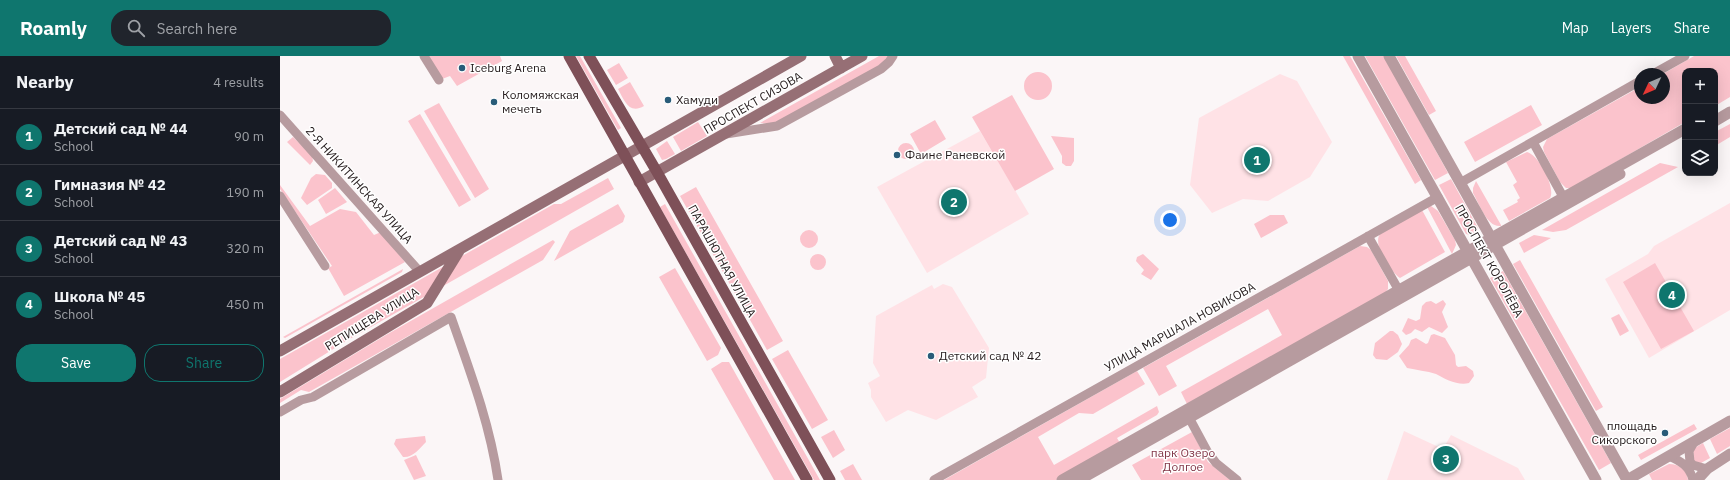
<!DOCTYPE html>
<meta charset="utf-8">
<style>
:root{--surface:#171b24;--page:#20242c;--text:#f1f3f6;--muted:#9ea1a6;--line:#363941;--accent:#0f766e}
body{margin:0;font-family:"IBM Plex Sans",sans-serif;background:var(--page);color:var(--text)}
.controls{position:absolute;right:12px;top:12px;display:grid;overflow:hidden;border-radius:8px;box-shadow:0 4px 16px #0002}
.controls button{width:36px;height:36px;display:grid;place-items:center;padding:0;border:0;border-bottom:1px solid var(--line);background:var(--surface);color:var(--text);font:20px sans-serif}
.compass{position:absolute;left:1354px;top:12px;width:36px;height:36px;border-radius:50%;background:var(--surface);box-shadow:0 4px 16px #0002;rotate:226deg}
.you{position:absolute;left:890px;top:164px;width:14px;height:14px;margin:-10px;border:3px solid #fff;border-radius:50%;background:#1a73e8;box-shadow:0 0 0 6px #1a73e833}
.badge{display:grid;place-items:center;width:26px;height:26px;border-radius:50%;background:var(--accent);color:#fff;font-size:13px;font-weight:700}
.pin{position:absolute;translate:-50% -50%;border:2px solid #fff;box-shadow:0 1px 4px #0006}
.list{margin:0;padding:0;list-style:none}
h2{display:flex;justify-content:space-between;align-items:center;height:52px;margin:0;padding:0 16px;font-size:17px}
h2 small{font-size:13px;font-weight:400;color:var(--muted)}
.list li{display:grid;grid-template-columns:26px 1fr auto;gap:12px;align-items:center;box-sizing:border-box;height:56px;padding:0 16px;border-top:1px solid var(--line)}
.list b{display:block;font-size:15px;white-space:nowrap}
.list p{margin:0;font-size:13px;white-space:nowrap;color:var(--muted)}
.list em{font-size:13px;font-style:normal;color:var(--muted)}
.actions{display:flex;gap:8px;padding:12px 16px}
.actions a{flex:1;padding:9px 0;border:1px solid var(--accent);border-radius:16px;text-align:center;font-size:14px;color:var(--accent)}
.actions .main{background:var(--accent);color:#fff}
.icon{flex:none;width:22px;height:22px;fill:none;stroke:currentColor;stroke-width:2;stroke-linecap:round;stroke-linejoin:round}
.map{position:relative;flex:none;width:1450px;height:424px;overflow:hidden}
header{display:flex;align-items:center;gap:24px;box-sizing:border-box;height:56px;padding:0 20px;background:var(--accent);color:#fff}
header strong{font-size:19px}
nav{display:flex;gap:22px;margin-inline-start:auto;font-size:14px}
.search{width:280px;height:36px;background:var(--page);display:flex;align-items:center;gap:10px;box-sizing:border-box;padding:0 14px;border-radius:16px;color:var(--muted);font-size:15px}
main{display:flex}
aside{flex:1;background:var(--surface)}
.map>svg:first-child{display:block}
</style>
<header>
<strong>Roamly</strong>
<div class="search"><svg class="icon" aria-label="search" viewBox="0 0 24 24"><circle cx="10" cy="10" r="6"/><path d="M15 15l6 6"/></svg>Search here</div>
<nav><a>Map</a><a>Layers</a><a>Share</a></nav>
</header>
<main>
<aside>
<h2>Nearby<small>4 results</small></h2>
<ul class="list">
<li><span class="badge">1</span><div><b>Детский сад № 44</b><p>School</p></div><em>90 m</em></li>
<li><span class="badge">2</span><div><b>Гимназия № 42</b><p>School</p></div><em>190 m</em></li>
<li><span class="badge">3</span><div><b>Детский сад № 43</b><p>School</p></div><em>320 m</em></li>
<li><span class="badge">4</span><div><b>Школа № 45</b><p>School</p></div><em>450 m</em></li>
</ul>
<div class="actions"><a class="main">Save</a><a>Share</a></div>
</aside>
<div class="map">
<svg width="1450" height="424" viewBox="0 0 1450 424">
<rect width="100%" height="100%" fill="#fbf6f7"/>
<!-- built -->
<path fill="#ffe2e6" d="M1000,18L1017,25L1052,86L1030,121L988,145L963,143L932,157L910,129L919,62Z
M700,75L749,158L647,217L597,131Z
M1450,147V254L1369,302L1325,223L1368,198L1374,190Z
M663,228L672,231L709,292L706,322L692,331L698,341L656,364L628,354L606,366L591,341V334L588,327L600,320L593,307L596,260L652,229L654,233Z
M1124,375L1163,393L1171,379L1238,412L1245,424H1107Z"/>
<!-- green -->
<path fill="#fbc3cc" d="M148,0H220L222,5L177,30L170,20L162,23Z
M296,0H300L341,72L338,74Z
M599,0H609L600,10L496,68L480,67Z
M1063,0H1070L1141,124L1135,128Z
M1085,0H1104L1168,117L1155,124Z
M1116,0H1125L1156,55L1149,59Z
M1414,0H1450V41L1435,50V15H1405V66L1291,132H1286L1280,126L1264,96L1263,91L1267,83L1360,31V42H1384V18H1383Z
M339,7L348,22L336,29L327,14Z
M744 30a14 14 0 1 1 28 0a14 14 0 1 1-28 0Z
M350,26L364,50C349,59 344,44 338,33Z
M732,39L774,113L735,135L692,61Z
M159,47L209,133L195,142L144,55Z
M1251,49L1262,69L1195,106L1184,86Z
M140,58L191,144L179,151L128,65Z
M655,64L666,83L641,98L630,78Z
M418,66L427,80L401,95L393,81Z
M1450,68V81L1435,90V76Z
M771,80L794,82V105L791,110H786L782,107V100Z
M13,81L32,99L33,105L30,109L7,86Z
M387,85L395,98L386,103L382,104L376,93Z
M618 95a8 8 0 1 1 16 0a8 8 0 1 1-16 0Z
M1247,96C1259,99 1276,132 1270,142L1229,165L1223,154L1238,146L1237,144L1240,142L1233,129L1237,126L1226,106Z
M1380,107L1398,111L1286,174L1273,176L1262,174Z
M36,118L45,119L52,127V132L27,149L21,142L31,122Z
M328,122L334,133L68,284L0,326V303L274,148H281Z
M1171,123L1198,172L1197,178L1194,180L1186,178L1159,129Z
M1196,125L1221,169V170C1207,172 1199,147 1193,137V132Z
M0,129L30,170L60,153L76,156L94,179L101,176L125,206L64,240L48,212L52,210L0,133Z
M416,131L503,285L487,294L400,140Z
M55,132L67,146L46,158L38,144Z
M338,148L345,160L343,166L274,205L290,175Z
M385,148L540,424H534L380,151Z
M1151,150L1158,155L1175,184L1176,189L1172,198L1147,151Z
M1142,154L1165,196L1120,222C1111,216 1092,189 1100,178Z
M990,159H1004L1008,167L981,182L974,168Z
M520 183a9 9 0 1 1 18 0a9 9 0 1 1-18 0Z
M1254,179L1271,182L1244,197L1239,187Z
M273,184L275,186L263,204L29,336L21,334L0,347V343L106,279Z
M1080,190L1087,191L1091,194L1108,225V233L1105,237L907,348L901,336L1002,279L988,253L886,310L897,330L879,340L863,312Z
M530 206a8 8 0 1 1 16 0a8 8 0 1 1-16 0Z
M863,198L879,213L871,224L861,218L864,214L856,205L857,201Z
M1240,204L1323,351L1316,355L1233,208Z
M1375,207L1414,275L1381,293L1343,226Z
M395,212L441,292L438,299L427,305L379,221Z
M123,213L122,216L5,282L3,281Z
M1223,215L1331,407L1319,414L1210,222Z
M1163,244L1166,248L1162,256L1168,271L1162,277L1149,271L1142,276L1135,273L1131,277L1126,279L1122,275L1128,262L1136,265L1140,263L1142,250L1146,246L1151,245L1156,248Z
M1339,258L1349,275L1340,280L1331,262Z
M1110,275H1113L1118,279L1122,288L1118,296L1107,304L1096,303L1093,299L1095,287Z
M1154,278L1165,282L1175,299L1176,309L1178,311L1186,310L1193,315L1194,320L1189,327C1178,330 1165,323 1156,318C1147,315 1136,314 1127,312L1119,300L1129,289L1131,284L1136,282L1146,288L1148,287L1151,279Z
M508,294L548,364L532,373L492,303Z
M442,306H449L515,424H494L431,313Z
M857,315L865,328L813,358L799,357L758,381L774,409L877,350L879,356L877,359L837,382L840,387L776,424H664Z
M1414,368L1417,373L1361,404L1358,399Z
M1450,372V390L1437,398L1430,383Z
M554,374L565,394L553,402L541,381Z
M912,376L928,406L950,424H861L852,409Z
M145,380L146,386C140,392 133,402 123,401L114,388L116,383Z
M1423,387L1430,402L1421,407L1414,406L1413,393Z
M136,399L146,420L134,424L124,404Z
M573,408L582,424H565L560,415Z
M1389,408C1399,408 1407,414 1408,424H1372L1369,418Z"/>
<g fill="none" stroke-linecap="round" stroke-linejoin="round">
<!-- minor -->
<path stroke="#b79b9f" stroke-width="9" d="M144,0L159,24
M1373,18L1405,0
M0,59L140,216
M446,78L497,70L601,13L609,6L613,0
M1253,86L1287,148
M1180,127L1360,25
M0,140L45,210
M1088,180L1122,240
M0,356L21,344L33,341L171,261C190,315 210,368 218,424
M906,356L927,395L936,407L957,424
M1414,386L1409,395L1410,406L1413,409L1427,413
M1389,400C1401,405 1410,411 1413,424
M654,424L1158,141"/>
<!-- tertiary -->
<path stroke="#b79b9f" stroke-width="11" d="M1078,0L1316,424
M1109,0L1347,424
M1435,65L1450,56
M782,424L1405,73
M799,424L1340,118
M1347,424L1450,365
M1417,424L1427,413L1450,398"/>
<!-- secondary -->
<path stroke="#966f75" stroke-width="11" d="M555,0L561,12
M359,126L582,0
M0,295L521,0
M0,336L147,247L179,195"/>
<!-- primary -->
<path stroke="#7e5058" stroke-width="11" d="M289,0L527,424
M309,0L377,116L550,424"/>
</g>
<!-- markers -->
<g fill="#295c79" stroke="#fff" stroke-width="1.5">
<circle cx="182" cy="12" r="4"/>
<circle cx="388" cy="44" r="4"/>
<circle cx="214" cy="46" r="4"/>
<circle cx="617" cy="99" r="4"/>
<circle cx="651" cy="300" r="4"/>
<circle cx="1385" cy="377" r="4"/>
</g>
<g text-anchor="middle" stroke-width="3" stroke-linejoin="round" paint-order="stroke">
<!-- poi labels -->
<g font-size="12" fill="#241b1c" stroke="#fff" text-anchor="start">
<text x="190" y="16">Iceburg Arena</text>
<text x="222" y="43">Коломяжская<tspan x="222" dy="14">мечеть</tspan></text>
<text x="396" y="48">Хамуди</text>
<text x="625" y="103">Фаине Раневской</text>
<text x="659" y="304">Детский сад № 42</text>
<text x="1377" y="374" text-anchor="end">площадь<tspan x="1377" dy="14">Сикорского</tspan></text>
</g>
<!-- street labels -->
<g font-size="12" fill="#241b1c" stroke="#fff">
<text transform="translate(473 47) rotate(-30)" y="4">ПРОСПЕКТ СИЗОВА</text>
<text transform="translate(79 129) rotate(48)" y="4">2-Я НИКИТИНСКАЯ УЛИЦА</text>
<text transform="translate(442 205) rotate(61)" y="4">ПАРАШЮТНАЯ УЛИЦА</text>
<text transform="translate(1209 205) rotate(61)" y="4">ПРОСПЕКТ КОРОЛЁВА</text>
<text transform="translate(92 263) rotate(-32)" y="4">РЕПИЩЕВА УЛИЦА</text>
<text transform="translate(900 271) rotate(-29)" y="4">УЛИЦА МАРШАЛА НОВИКОВА</text>
</g>
<!-- park labels -->
<g font-size="12" fill="#823748" stroke="#fff">
<text x="903" y="401">парк Озеро<tspan x="903" dy="14">Долгое</tspan></text>
</g>
</g>
</svg>
<div class="controls">
<button>+</button>
<button>−</button>
<button><svg class="icon" aria-label="layers" viewBox="0 0 24 24"><path d="M12 4l9 5-9 5-9-5zM3 14l9 5 9-5"/></svg></button>
</div>
<svg class="compass" viewBox="-18 -18 36 36"><path d="M0-13l5 13h-10z" fill="#e53935"/><path d="M0 13l5-13h-10z" fill="#9ea1a6"/></svg>
<div class="you"></div>
<div class="pin badge" style="left:977px;top:104px">1</div>
<div class="pin badge" style="left:674px;top:146px">2</div>
<div class="pin badge" style="left:1166px;top:403px">3</div>
<div class="pin badge" style="left:1392px;top:239px">4</div>
</div>
</main>
